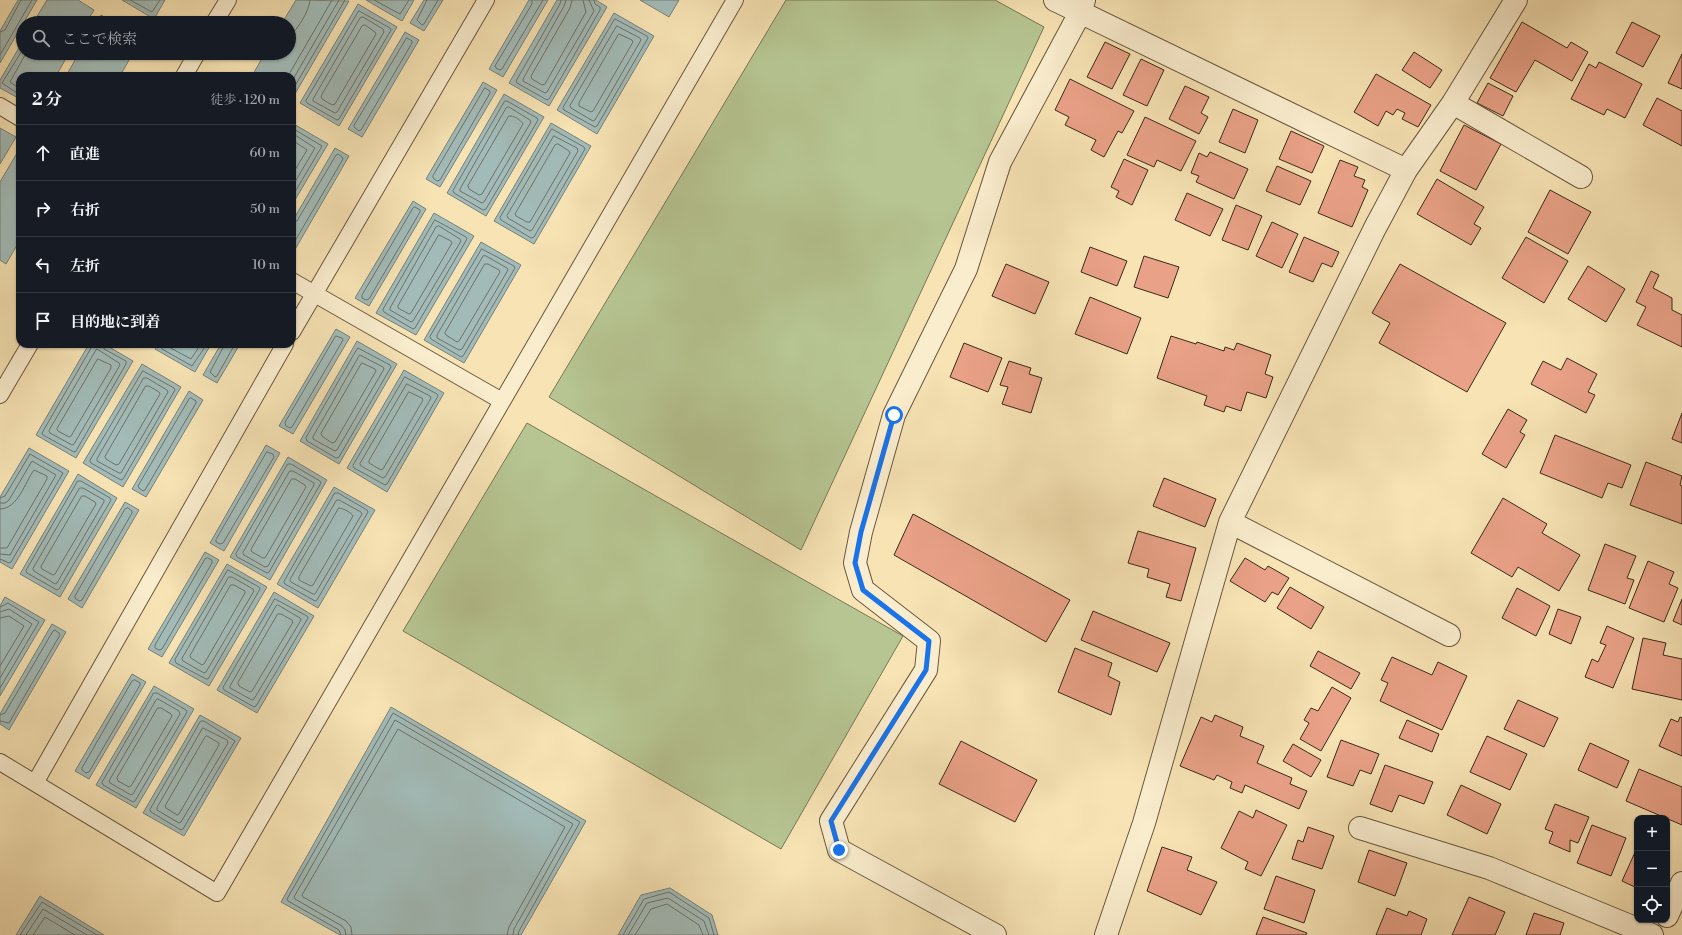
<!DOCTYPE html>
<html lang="ja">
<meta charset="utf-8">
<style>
:root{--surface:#171b24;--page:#20242c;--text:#f1f3f6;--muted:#9ea1a6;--line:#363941}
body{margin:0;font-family:"Libre Bodoni","Noto Serif JP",serif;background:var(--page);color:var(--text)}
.controls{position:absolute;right:12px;bottom:12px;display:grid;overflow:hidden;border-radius:8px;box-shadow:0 1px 3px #0004}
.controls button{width:36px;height:36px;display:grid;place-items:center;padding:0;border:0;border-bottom:1px solid var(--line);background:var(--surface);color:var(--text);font:20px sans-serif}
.stop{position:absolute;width:12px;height:12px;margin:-9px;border:3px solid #1a73e8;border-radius:50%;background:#fff}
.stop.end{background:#1a73e8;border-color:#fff;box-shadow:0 1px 4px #0008}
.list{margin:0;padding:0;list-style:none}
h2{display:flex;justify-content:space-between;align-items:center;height:52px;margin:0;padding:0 16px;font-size:17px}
h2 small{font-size:13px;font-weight:400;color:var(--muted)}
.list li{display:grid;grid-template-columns:26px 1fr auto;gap:12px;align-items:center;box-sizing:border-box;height:56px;padding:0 16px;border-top:1px solid var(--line)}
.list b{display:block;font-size:15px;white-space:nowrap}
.list em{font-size:13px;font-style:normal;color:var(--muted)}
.icon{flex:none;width:22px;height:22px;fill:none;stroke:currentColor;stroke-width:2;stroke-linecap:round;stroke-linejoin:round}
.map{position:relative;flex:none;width:1682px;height:935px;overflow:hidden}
.search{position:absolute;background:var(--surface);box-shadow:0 1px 3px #0004;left:16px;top:16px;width:280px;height:44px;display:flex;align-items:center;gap:10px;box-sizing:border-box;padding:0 14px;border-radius:22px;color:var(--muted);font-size:15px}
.panel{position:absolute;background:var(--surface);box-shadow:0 1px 3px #0004;left:16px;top:72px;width:280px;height:276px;border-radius:12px}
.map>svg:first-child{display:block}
</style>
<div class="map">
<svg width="1682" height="935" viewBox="0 0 1682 935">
<rect width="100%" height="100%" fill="#f7e3b4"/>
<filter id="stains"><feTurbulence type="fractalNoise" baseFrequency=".005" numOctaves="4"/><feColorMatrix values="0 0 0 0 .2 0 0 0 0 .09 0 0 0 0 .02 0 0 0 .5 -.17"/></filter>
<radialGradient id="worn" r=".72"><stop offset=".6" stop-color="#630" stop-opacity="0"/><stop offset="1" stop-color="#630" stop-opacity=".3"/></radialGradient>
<!-- green -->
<path fill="#b6c592" stroke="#787855" d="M786,0H995L1044,27L801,550L549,397Z
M527,423L903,636L781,849L403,631Z"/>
<!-- water -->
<path fill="#a2bbb8" stroke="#798178" d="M18,0H37L0,63V31Z
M47,0H78L94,10L86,23H33Z
M122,0H165L154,19Z
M296,0L349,1L292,99V76H252L265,53H289V23H282Z
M366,0H414L402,21Z
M424,0H443L424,31L410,23Z
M529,0H548L503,77L489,69Z
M557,0H596L607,7L549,106L509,83Z
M640,0H679L669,17Z
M358,4L397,27L339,126L300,103Z
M614,13L654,36L597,134L557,110Z
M101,15L115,23H97Z
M405,32L419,40L362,137L348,129Z
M23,41V53H69L56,76H20V99L0,88V80Z
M79,53H133L120,76H66Z
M483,82L497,90L440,187L426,179Z
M504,94L544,117L486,216L447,193Z
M292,123L328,144L292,205Z
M551,123L591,146L534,244L494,221Z
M0,128L16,137L0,164Z
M20,148V240L6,264L0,260V182Z
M335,148L349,156L293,253L292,222Z
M413,201L426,209L369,306L355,298Z
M434,213L474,236L416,335L376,313Z
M481,242L521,265L464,363L424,340Z
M336,329L350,337L293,434L279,426Z
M357,341L397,364L339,464L300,441Z
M89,344H104L133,361L76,458L36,435Z
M158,344H211L195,372L155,349Z
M221,344H240L217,383L203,375Z
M142,364L181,387L123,487L83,463Z
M404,370L444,393L387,492L347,468Z
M189,391L203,400L146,497L132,489Z
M266,445L280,453L224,551L210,543Z
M29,448L69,471L12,569L0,562V497Z
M288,457L327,480L270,580L230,557Z
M78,474L117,498L60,597L20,574Z
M334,487L375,510L318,608L277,584Z
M125,502L139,510L82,608L68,599Z
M205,552L219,560L162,657L148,649Z
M227,564L267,587L209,686L169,663Z
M274,592L314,616L257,713L217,690Z
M5,597L45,620L0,696V606Z
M52,624L66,632L9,730L0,724V714Z
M132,674L146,682L89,779L75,771Z
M154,686L194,709L136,808L96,785Z
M391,707L586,821L521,935H340L281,902Z
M200,715L241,738L184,836L143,813Z
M670,888L712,915L718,935H618L641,895Z
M40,896L104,935H16Z"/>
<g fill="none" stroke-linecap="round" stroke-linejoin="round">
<!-- shore -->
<path stroke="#6e7268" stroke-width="1" d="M130,0L152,12L160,0
M374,0L400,14L409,0
M427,0L417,20L422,25L424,24L438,0
M532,0V4L495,66L496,68L500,70L502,69L543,0
M561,0L560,4L516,81L517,83L547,100L549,99L600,10V7L595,4L594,0
M566,0L564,6L523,79V81L545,93L547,92L594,11L589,0
M572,0L570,8L531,76L532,79L542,85L545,84L586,12L583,0
M359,11L390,28L391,30L339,119L337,120L307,103L306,101Z
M363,17L383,29L384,32L337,112L335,113L313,101V99L360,18Z
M615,19L647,36L648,38L597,126L595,127L564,110L563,108Z
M365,25L375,32L376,34L335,104L332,105L322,99L321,96L362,26Z
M617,26L640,38L641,40L595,120L593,121L571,108L570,106Z
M0,32L5,30L21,0
M619,34L632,40L633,42L593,111L591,112L579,106V103Z
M289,36C298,30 309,11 310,0
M407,38L412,41V43L361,130L359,131L355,128L354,126Z
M0,55L32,0
M288,76L332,0
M292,81L339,0
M485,88L490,91V93L440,180L437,181L433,178V176Z
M20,89L10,82L26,53
M292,91L345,0
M20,95L2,83L23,49
M505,101H507L537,118L538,120L486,209L483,210L454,193L453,191Z
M509,107L530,120L531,122L484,202L482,203L460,191V189L506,108Z
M509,116C513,115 521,120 523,124L482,194L479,195L469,189L468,186Z
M292,128L322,146L292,197
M552,129L584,147L585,149L534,237L531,238L501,220L500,218Z
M292,133L315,148L292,187
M554,136L577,148L578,151L532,230L530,231L508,218L507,216Z
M292,140L307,150L292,175
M558,144L569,151L570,153L530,222H527L516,216L515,214L555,145Z
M415,207L420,210V212L369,299L366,300L362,298V295L413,208Z
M435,220L466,237L467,239L415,328L413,329L384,312L383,310Z
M292,223L297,221L336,155L338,154L342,157L343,159L292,246
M439,226L460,239L461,241L413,321L411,322L390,310V308L436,227Z
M439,235L451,241L452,243L411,313L409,314L398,308V306Z
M482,249L514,266L515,268L463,356L461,357L431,339L430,337Z
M486,256L507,268L508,270L462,349L459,350L437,338V335L483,256Z
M485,264H488L499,270L500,272L459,341L457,342L446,335L445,333Z
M336,336L342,338L343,340L292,427L290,428L286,426L285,423Z
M92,344L91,348L42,433L43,435L74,452L76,451L126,364V361L104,349L103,344
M161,344L162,349L192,366L207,344
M166,344L167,346L191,359L201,344
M225,344L210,372L215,377L217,376L235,344
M358,348L390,365L391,367L339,457L336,458L307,441L306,438Z
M97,349L119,363L120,365L74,444L72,445L50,433L49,431Z
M360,355L383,367L384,369L337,450L335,451L313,439V437Z
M98,359L111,365V368L71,436L69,437L58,431L57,429Z
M362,363L375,369L376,371L335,442L332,443L322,436L321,434Z
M143,371L174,388L175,390L123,479L121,480L91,463L90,461Z
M405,377L437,394L438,396L387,484L385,485L354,468L353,466Z
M144,378H147L167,390L168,392L121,473H119L97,461V459Z
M407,384L430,396L431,398L385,477L383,478L361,466L360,464Z
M146,386H149L159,392L160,394L119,464L116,465L106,459L105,457Z
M409,392L422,398L423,400L383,469L381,470L369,463V461Z
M191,398L196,401V403L145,490L143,491L139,488L138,486L189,399Z
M267,452L273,454L274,457L223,543L220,544L216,542V540Z
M288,464H291L320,481L321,483L269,572L267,573L237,557L236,554Z
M290,471H293L314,483V485L268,566L265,567L244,555L243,553Z
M292,479H295L305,485L306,487L265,558H263L252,552L251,550Z
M78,481H81L110,498L111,500L59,589L57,590L27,573L26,571Z
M80,488H83L104,500V502L57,583L55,584L34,571L33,569Z
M335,493H338L367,510L368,512L317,600L315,601L285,584L284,582Z
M82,496H85L95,502L96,504L55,574L53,575L42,569L41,567Z
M0,498L5,496L30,454L63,473L11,562L9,563L0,559
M337,500H339L361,512L362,514L315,594H313L291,582L290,580Z
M0,503H5L9,500L32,461L56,475L10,555L0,554
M128,508L132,511V513L82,600L79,601L75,598V596L125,509Z
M339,508C343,508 352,513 353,516L313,585L311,586L299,580V577Z
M0,509C18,509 25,482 34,470L47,476V479L7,548H0
M208,558L212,560V563L162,649L159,650L155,648V645L205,559Z
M228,570L259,587L260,589L208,679H206L176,663L175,660Z
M229,577H232L253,589L254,591L206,672L204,673L183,661L182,659Z
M231,585H234L245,591V593L204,664L202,665L191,658L190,656Z
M275,599L307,616L308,618L256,706L254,707L224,690L223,688Z
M278,605L300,618L301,620L254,699L252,700L230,688V686L276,606Z
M0,607L8,603L39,622L0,688
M0,612L9,609L32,624L0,678
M278,614H281L292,620L293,622L252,691L250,692L239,686L238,683Z
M0,618L9,616L24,626L0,666
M135,680L140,683V685L89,772L86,773L82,770V768L132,681Z
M154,693H157L186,710L187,712L135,801L133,802L103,785L102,783Z
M158,699L179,711L180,714L133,794L131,795L110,783L109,781L156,700Z
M158,708H161L171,714L172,716L131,786L129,787L118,781L117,778Z
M0,715L5,713L53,631L55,630L59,633L60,635L9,723L0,721
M201,721H204L235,741L183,829L181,830L151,812L150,810Z
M203,728L227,740L228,743L181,822L179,823L157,810V808Z
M207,736L219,743V745L179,814L177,815L166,808L165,806L205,737Z
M20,935L42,902L97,935
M26,935L43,909L87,935
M33,935L45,917L75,935
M341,935L339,930L288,901L287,899L393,713L580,822L519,931L518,935
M346,935L345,930L342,926L295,899L294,897L395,720L573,824L514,929L513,935
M352,935L351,927L346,921L303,897L302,895L398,729L565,827L509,927L507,935
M623,935L644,899L669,892L709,918L714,935
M628,935L647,903L668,898L704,921L709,935
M635,935L651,909L667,904L699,925L703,935"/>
</g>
<!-- building -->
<path fill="#e9a187" stroke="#3b2a18" d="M1522,22L1567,48L1571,42L1588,52L1572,81L1535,60L1516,92L1490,78Z
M1632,22L1660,36L1643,67L1616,53Z
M1105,42L1130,54L1112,89L1087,77Z
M1414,52L1442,70L1430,88L1402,70Z
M1682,54V89L1668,83Z
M1141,59L1164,70L1147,106L1123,95Z
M1599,62L1642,84L1625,118L1607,109L1604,115L1571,99L1589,64L1596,68Z
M1376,74L1431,105L1418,127L1402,119L1405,113L1397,109L1393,115L1386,111L1378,126L1354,112Z
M1070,79L1134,111L1122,133L1118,131L1104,157L1091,150L1096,140L1065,125L1069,117L1055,110Z
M1488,83L1513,96L1503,116L1477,103Z
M1185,86L1209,97L1201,113L1208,117L1199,134L1169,119Z
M1657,98L1682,111V146L1643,125Z
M1233,109L1258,120L1245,153L1219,142Z
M1145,117L1196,141L1181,171L1157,160L1154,167L1127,155Z
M1464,125L1501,144L1476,190L1440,171Z
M1291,131L1324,146L1312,173L1279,159Z
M1210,152L1248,169L1234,199L1196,182L1199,176L1191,173L1199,153L1207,157Z
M1124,159L1148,170L1132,205L1116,197L1119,191L1111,187Z
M1340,160L1358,167L1354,176L1365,180L1362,187L1368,190L1352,227L1318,213Z
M1277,166L1311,181L1300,205L1266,191Z
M1437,179L1484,207L1474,224L1481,228L1471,245L1417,214Z
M1550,190L1591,212L1568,254L1528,232Z
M1187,193L1223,209L1210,236L1175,220Z
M1236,205L1262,216L1248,250L1222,240Z
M1272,222L1298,234L1282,268L1256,256Z
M1304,237L1339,252L1332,267L1322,263L1313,282L1289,272Z
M1526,237L1568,261L1544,303L1502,278Z
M1090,247L1127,261L1117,286L1081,272Z
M1144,256L1179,267L1168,298L1134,287Z
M1006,264L1049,282L1035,314L992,296Z
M1400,264L1506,323L1467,392L1379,343L1390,323L1372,313Z
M1588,266L1625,289L1606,322L1568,299Z
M1651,271L1659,275L1653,288L1672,298V310L1682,315V347L1637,325L1646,307L1636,302Z
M1090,297L1141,318L1127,354L1075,334Z
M1171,336L1196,344L1197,342L1224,351L1225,347L1234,350L1237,343L1271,355L1265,374L1273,377L1266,398L1247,392L1241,411L1226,406L1224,412L1204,405L1207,396L1157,378Z
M964,343L1002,358L988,392L950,377Z
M1567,358L1597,374L1588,392L1595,395L1586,413L1531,384L1543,361L1561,370Z
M1009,361L1031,368L1029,374L1042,378L1031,413L1002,404L1008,387L1000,385Z
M1508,409L1527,420L1520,432L1525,435L1506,468L1482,454Z
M1682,413V443L1672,439Z
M1555,435L1631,465L1622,488L1608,483L1602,498L1540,473Z
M1646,462L1682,476L1680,485L1682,486V524L1630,505Z
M1164,478L1216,499L1205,527L1153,506Z
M1503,498L1547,524L1542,533L1580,555L1559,591L1518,567L1512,577L1471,553Z
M913,514L1070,600L1046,642L894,555Z
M1138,531L1196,548L1181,601L1166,597L1170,584L1147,577L1149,569L1128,563Z
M1605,544L1636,556L1627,578L1634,580L1625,604L1588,590Z
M1245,558L1265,570L1268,566L1289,578L1278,595L1272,592L1265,602L1230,581Z
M1648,561L1674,572L1669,584L1678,588L1664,622L1629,608Z
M1290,587L1324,607L1311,629L1277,608Z
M1517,588L1550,606L1536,636L1502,618Z
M1682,599V625L1673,621Z
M1558,609L1581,617L1571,644L1549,634Z
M1093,611L1170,643L1157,672L1081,640Z
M1607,626L1634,638L1613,688L1585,677L1592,659L1598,662L1606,645L1600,643Z
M1643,638L1666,643L1663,655L1682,659V700L1632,689Z
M1075,648L1112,663L1108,676L1120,682L1111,715L1058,692Z
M1318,651L1360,673L1351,689L1310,666Z
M1392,657L1432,675L1438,662L1467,676L1442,730L1380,701L1388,683L1381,680Z
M1332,687L1351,698L1321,751L1300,739L1309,723L1304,720L1311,708L1318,711Z
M1518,700L1558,718L1544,747L1504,729Z
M1215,715L1243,727L1240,736L1264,746L1257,763L1292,778L1290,784L1307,791L1299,809L1245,785L1242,793L1230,788L1232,782L1217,775L1214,780L1180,766L1201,717L1212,722Z
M1680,717L1682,718V756L1659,746L1671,719L1678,722Z
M1407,720L1439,734L1432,752L1399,738Z
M1487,736L1527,754L1510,790L1470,772Z
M1341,740L1379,754L1371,774L1360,770L1353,786L1327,777Z
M961,741L1037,780L1015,822L939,784Z
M1590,743L1629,761L1617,788L1578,770Z
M1293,744L1321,760L1311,777L1283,761Z
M1385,765L1433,782L1424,804L1399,795L1392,812L1370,804Z
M1639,769L1682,787V825L1626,801Z
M1461,785L1501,804L1487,834L1447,815Z
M1555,804L1589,817L1578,843L1570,840V852L1549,843L1553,832L1545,829Z
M1256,810L1287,825L1261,876L1245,869L1248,862L1221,848L1239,811L1253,818Z
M1592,825L1626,838L1611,876L1577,863Z
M1308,827L1334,836L1322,869L1292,859L1298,840L1303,842Z
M1162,847L1192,857L1187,870L1217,882L1201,915L1147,891Z
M1369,850L1407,863L1395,896L1358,882Z
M1636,850H1637V888L1622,881Z
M1276,876L1315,890L1304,923L1264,909Z
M1469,897L1505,912L1495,935H1452Z
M1387,908L1407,916L1409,911L1427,919L1421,935H1376Z
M1534,913L1564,923L1560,935H1526Z
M1263,917L1307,933L1306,935H1256Z"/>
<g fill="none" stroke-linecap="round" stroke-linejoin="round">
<defs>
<path id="service" d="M214,23L228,0
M184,76L197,53
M0,106L20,118
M292,281L502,401
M292,332L486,0
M0,395L30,344
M0,762L217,893L735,0
M35,783L285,344"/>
<path id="minor" d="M1055,0L1406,170
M1453,103L1581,177
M1230,522L1449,635
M1360,828L1489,868L1652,935
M1667,916L1682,883
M995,935L839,850L831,821L926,670L929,641L863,590L855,563L861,532L894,415L966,269L1000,162L1080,13L1084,0
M1106,935L1144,823L1230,522L1375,228L1406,170L1453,103L1516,0"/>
</defs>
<!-- service casing -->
<use href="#service" stroke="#6a583f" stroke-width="18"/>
<!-- minor casing -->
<use href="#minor" stroke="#6a583f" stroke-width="24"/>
<!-- service -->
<use href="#service" stroke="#faedce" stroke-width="16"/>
<!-- minor -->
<use href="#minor" stroke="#faedce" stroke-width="22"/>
</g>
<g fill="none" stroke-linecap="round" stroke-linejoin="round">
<!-- route -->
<path stroke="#1a73e8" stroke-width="5" d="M839,850L831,821L926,670L929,641L863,590L855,563L861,532L894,415"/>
</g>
<rect width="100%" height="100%" filter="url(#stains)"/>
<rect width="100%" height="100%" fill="url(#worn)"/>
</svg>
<div class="controls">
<button>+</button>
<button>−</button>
<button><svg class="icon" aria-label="locate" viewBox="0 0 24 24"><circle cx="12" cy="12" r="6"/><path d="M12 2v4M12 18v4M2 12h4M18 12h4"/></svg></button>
</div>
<div class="stop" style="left:894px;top:415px"></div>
<div class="stop end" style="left:839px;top:850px"></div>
<div class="search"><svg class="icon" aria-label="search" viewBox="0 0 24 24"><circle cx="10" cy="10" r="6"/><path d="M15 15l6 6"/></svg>ここで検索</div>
<section class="panel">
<h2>2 分<small>徒歩 · 120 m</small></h2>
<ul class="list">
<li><svg class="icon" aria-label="ahead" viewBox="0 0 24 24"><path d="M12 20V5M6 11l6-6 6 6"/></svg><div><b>直進</b></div><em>60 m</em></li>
<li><svg class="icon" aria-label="right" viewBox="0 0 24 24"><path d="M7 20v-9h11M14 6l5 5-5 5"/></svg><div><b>右折</b></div><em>50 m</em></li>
<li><svg class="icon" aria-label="left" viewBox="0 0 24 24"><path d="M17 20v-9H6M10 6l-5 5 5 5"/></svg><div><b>左折</b></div><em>10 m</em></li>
<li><svg class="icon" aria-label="arrive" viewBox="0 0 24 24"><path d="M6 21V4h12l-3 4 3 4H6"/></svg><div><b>目的地に到着</b></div></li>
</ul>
</section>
</div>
